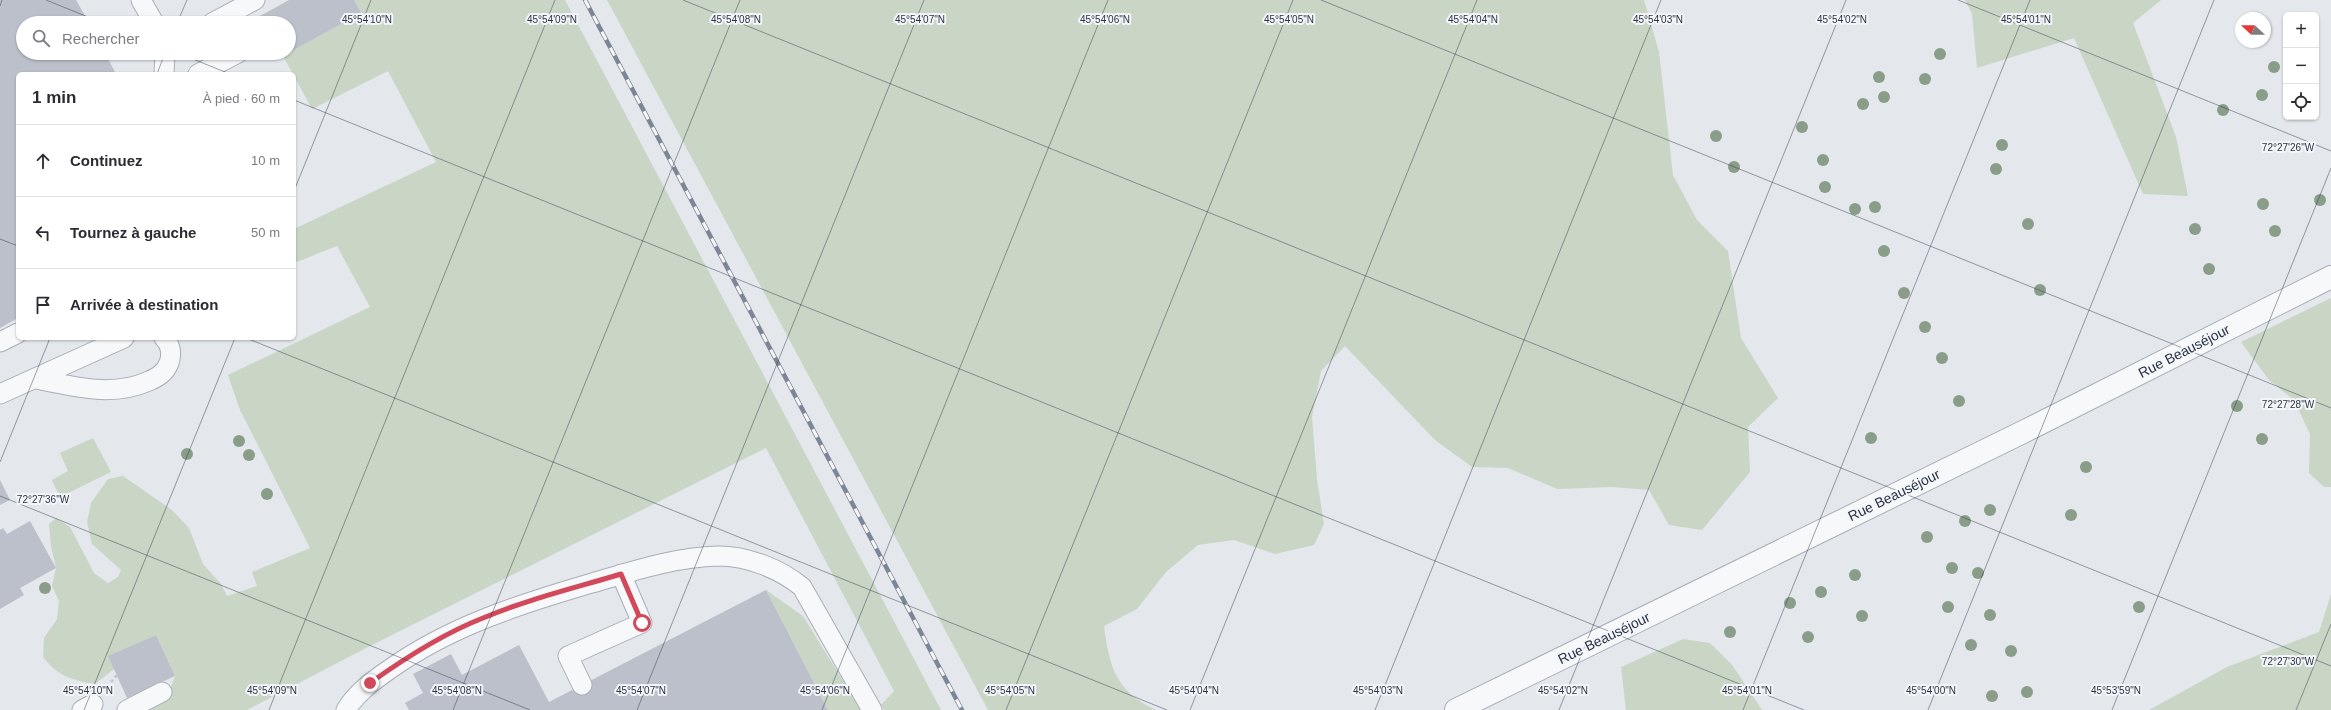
<!DOCTYPE html>
<html lang="fr">
<meta charset="utf-8">
<style>
:root{--surface:#fff;--page:#f2f2f3;--text:#2b2b33;--muted:#7c7c81;--line:#e1e1e2}
body{margin:0;font-family:Helvetica,sans-serif;background:var(--page);color:var(--text)}
.controls{position:absolute;right:12px;top:12px;display:grid;overflow:hidden;border-radius:6px;box-shadow:0 1px 3px #0004}
.controls button{width:36px;height:36px;display:grid;place-items:center;padding:0;border:0;border-bottom:1px solid var(--line);background:var(--surface);color:var(--text);font:20px sans-serif}
.compass{position:absolute;left:2235px;top:12px;width:36px;height:36px;border-radius:50%;background:var(--surface);box-shadow:0 1px 3px #0004;rotate:292deg}
.stop{position:absolute;width:12px;height:12px;margin:-9px;border:3px solid #d1495b;border-radius:50%;background:#fff}
.stop.end{background:#d1495b;border-color:#fff;box-shadow:0 1px 4px #0008}
.list{margin:0;padding:0;list-style:none}
h2{display:flex;justify-content:space-between;align-items:center;height:52px;margin:0;padding:0 16px;font-size:17px}
h2 small{font-size:13px;font-weight:400;color:var(--muted)}
.list li{display:grid;grid-template-columns:26px 1fr auto;gap:12px;align-items:center;box-sizing:border-box;height:72px;padding:0 16px;border-top:1px solid var(--line)}
.list b{display:block;font-size:15px;white-space:nowrap}
.list em{font-size:13px;font-style:normal;color:var(--muted)}
.icon{flex:none;width:22px;height:22px;fill:none;stroke:currentColor;stroke-width:2;stroke-linecap:round;stroke-linejoin:round}
.map{position:relative;flex:none;width:2331px;height:710px;overflow:hidden}
.search{position:absolute;background:var(--surface);box-shadow:0 1px 3px #0004;left:16px;top:16px;width:280px;height:44px;display:flex;align-items:center;gap:10px;box-sizing:border-box;padding:0 14px;border-radius:22px;color:var(--muted);font-size:15px}
.panel{position:absolute;background:var(--surface);box-shadow:0 1px 3px #0004;left:16px;top:72px;width:280px;height:268px;border-radius:6px}
.map>svg:first-child{display:block}
</style>
<div class="map">
<svg width="2331" height="710" viewBox="0 0 2331 710">
<rect width="100%" height="100%" fill="#e4e7ec"/>
<!-- green -->
<path fill="#c9d6c5" d="M354,0H565L941,710H884L881,705L894,691L766,448L368,647L247,710H147L167,697L175,676L156,635L109,656L114,669L95,684C71,680 58,676 43,657L44,638L57,619L59,601L52,586L56,568L51,546L49,524L56,518L70,527L94,573L108,583L118,577L121,570L92,544L87,522L91,503L108,479L123,476L172,510L189,528L203,564L221,584L227,596L257,586L252,572L310,548L240,410L228,375L370,307L337,246L294,263V229L436,162L388,71L312,109L283,56L361,13Z
M607,0H1644L1659,52L1673,175L1697,220L1728,251L1741,338L1778,398L1748,427L1750,472L1702,530L1669,525L1649,490L1612,487L1557,489L1508,468L1472,467L1435,440L1345,346L1321,371L1312,417L1317,479L1324,524L1314,545L1275,554L1234,540L1198,545L1166,572L1137,609L1104,626C1109,666 1116,692 1156,710H988Z
M1965,0H2161L2133,23L2176,137L2188,196L2143,194L2074,38L1977,68L1972,14Z
M2331,298V487H2324L2309,473L2310,434L2294,400L2269,380L2241,342Z
M93,438L111,472L60,497L52,480L68,471L60,453Z
M766,590L803,616L861,710H828Z
M2331,594V710H2149L2227,667L2319,632Z
M1683,639L1710,643L1733,666L1762,710H1626L1621,667Z"/>
<!-- building -->
<path fill="#bbc0ca" d="M0,0H76L89,23H23V53H105L116,74H18V318L0,328Z
M289,0H354L361,13L283,56L281,53H289V23H264L260,16Z
M0,480L10,500L0,505Z
M30,521L56,568L20,588L24,595L0,609V530L3,528L7,534Z
M766,590L828,710H409L405,703L423,693L413,674L451,654L462,675L519,645L549,702Z
M156,635L175,676L127,698L108,656Z"/>
<g fill="none" stroke-linecap="round" stroke-linejoin="round">
<defs>
<path id="lane" d="M141,0L154,23
M212,23L255,0
M164,74L165,53
M198,74L238,53
M0,342L18,333
M35,379C73,386 111,398 149,381C158,377 165,373 169,363C172,355 171,344 164,338
M0,394L124,338
M582,685L568,656L642,623L621,574
M82,710L93,704
M127,710L162,692
M346,710C356,693 374,680 390,669C451,626 520,604 592,583C633,571 675,557 718,556C748,556 780,569 802,587L872,710"/>
<path id="street" d="M1456,710L2023,432L2331,277"/>
</defs>
<!-- lane casing -->
<use href="#lane" stroke="#a9aeb7" stroke-width="21"/>
<!-- street casing -->
<use href="#street" stroke="#a9aeb7" stroke-width="24"/>
<!-- path -->
<path stroke="#c2c5cb" stroke-width="2.5" stroke-dasharray="3 3" stroke-linecap="butt" d="M111,682L117,675"/>
<!-- lane -->
<use href="#lane" stroke="#f7f8fa" stroke-width="19"/>
<!-- street -->
<use href="#street" stroke="#f7f8fa" stroke-width="22"/>
<defs>
<path id="rail" d="M585,0L962,710"/>
</defs>
<!-- rail casing -->
<use href="#rail" stroke="#7d8696" stroke-width="4.5"/>
<!-- rail -->
<use href="#rail" stroke="#f4f6f9" stroke-width="3" stroke-dasharray="9" stroke-linecap="butt"/>
</g>
<!-- trees -->
<g fill="#899d89">
<circle cx="1940" cy="54" r="6"/>
<circle cx="2274" cy="67" r="6"/>
<circle cx="1879" cy="77" r="6"/>
<circle cx="1925" cy="79" r="6"/>
<circle cx="2262" cy="95" r="6"/>
<circle cx="1884" cy="97" r="6"/>
<circle cx="1863" cy="104" r="6"/>
<circle cx="2223" cy="110" r="6"/>
<circle cx="1802" cy="127" r="6"/>
<circle cx="1716" cy="136" r="6"/>
<circle cx="2002" cy="145" r="6"/>
<circle cx="1823" cy="160" r="6"/>
<circle cx="1734" cy="167" r="6"/>
<circle cx="1996" cy="169" r="6"/>
<circle cx="1825" cy="187" r="6"/>
<circle cx="2320" cy="200" r="6"/>
<circle cx="2263" cy="204" r="6"/>
<circle cx="1875" cy="207" r="6"/>
<circle cx="1855" cy="209" r="6"/>
<circle cx="2028" cy="224" r="6"/>
<circle cx="2195" cy="229" r="6"/>
<circle cx="2275" cy="231" r="6"/>
<circle cx="1884" cy="251" r="6"/>
<circle cx="2209" cy="269" r="6"/>
<circle cx="2040" cy="290" r="6"/>
<circle cx="1904" cy="293" r="6"/>
<circle cx="1925" cy="327" r="6"/>
<circle cx="1942" cy="358" r="6"/>
<circle cx="1959" cy="401" r="6"/>
<circle cx="2237" cy="406" r="6"/>
<circle cx="1871" cy="438" r="6"/>
<circle cx="2262" cy="439" r="6"/>
<circle cx="239" cy="441" r="6"/>
<circle cx="187" cy="454" r="6"/>
<circle cx="249" cy="455" r="6"/>
<circle cx="2086" cy="467" r="6"/>
<circle cx="267" cy="494" r="6"/>
<circle cx="1990" cy="510" r="6"/>
<circle cx="2071" cy="515" r="6"/>
<circle cx="1965" cy="521" r="6"/>
<circle cx="1927" cy="537" r="6"/>
<circle cx="1952" cy="568" r="6"/>
<circle cx="1978" cy="573" r="6"/>
<circle cx="1855" cy="575" r="6"/>
<circle cx="45" cy="588" r="6"/>
<circle cx="1821" cy="592" r="6"/>
<circle cx="1790" cy="603" r="6"/>
<circle cx="1948" cy="607" r="6"/>
<circle cx="2139" cy="607" r="6"/>
<circle cx="1990" cy="615" r="6"/>
<circle cx="1862" cy="616" r="6"/>
<circle cx="1730" cy="632" r="6"/>
<circle cx="1808" cy="637" r="6"/>
<circle cx="1971" cy="645" r="6"/>
<circle cx="2011" cy="651" r="6"/>
<circle cx="2027" cy="692" r="6"/>
<circle cx="1992" cy="696" r="6"/>
</g>
<g fill="none" stroke-linecap="round" stroke-linejoin="round">
<!-- route -->
<path stroke="#d1495b" stroke-width="5" d="M370,683C405,658 442,634 483,618C528,599 575,588 621,574L642,623"/>
</g>
<!-- ticks -->
<path fill="none" stroke="#2b3445" stroke-width="1" stroke-opacity="0.45" d="M46,0L103,23M683,0L2331,666M1321,0L2331,408M1958,0L2331,151M0,6L2,0M177,23L187,0M178,53L230,74M157,74L165,53M294,100L1804,710M294,191L371,0M0,239L18,246M246,338L1167,710M0,462L50,338M0,496L530,710M84,710L235,338M269,710L555,0M453,710L740,0M637,710L924,0M822,710L1108,0M1006,710L1293,0M1190,710L1477,0M1375,710L1661,0M1559,710L1846,0M1743,710L2030,0M1928,710L2214,0M2112,710L2331,168M2296,710L2331,624"/>
<g text-anchor="middle" stroke-width="4" stroke-linejoin="round" paint-order="stroke">
<!-- street labels -->
<g font-size="14" fill="#2b3445" stroke="#f4f6f9">
<text transform="translate(2184 351) rotate(-27)" y="5">Rue Beauséjour</text>
<text transform="translate(1894 495) rotate(-26)" y="5">Rue Beauséjour</text>
<text transform="translate(1604 638) rotate(-26)" y="5">Rue Beauséjour</text>
</g>
</g>
<g font-size="10" text-anchor="middle" fill="#2b3445" stroke="#f4f6f9" stroke-width="4" stroke-linejoin="round" paint-order="stroke">
<text x="367" y="23">45°54'10"N</text>
<text x="736" y="23">45°54'08"N</text>
<text x="1105" y="23">45°54'06"N</text>
<text x="1289" y="23">45°54'05"N</text>
<text x="1473" y="23">45°54'04"N</text>
<text x="1658" y="23">45°54'03"N</text>
<text x="1842" y="23">45°54'02"N</text>
<text x="552" y="23">45°54'09"N</text>
<text x="920" y="23">45°54'07"N</text>
<text x="2026" y="23">45°54'01"N</text>
<text x="2288" y="151">72°27'26"W</text>
<text x="2288" y="408">72°27'28"W</text>
<text x="43" y="503">72°27'36"W</text>
<text x="2288" y="665">72°27'30"W</text>
<text x="88" y="694">45°54'10"N</text>
<text x="272" y="694">45°54'09"N</text>
<text x="457" y="694">45°54'08"N</text>
<text x="641" y="694">45°54'07"N</text>
<text x="825" y="694">45°54'06"N</text>
<text x="1010" y="694">45°54'05"N</text>
<text x="1194" y="694">45°54'04"N</text>
<text x="1378" y="694">45°54'03"N</text>
<text x="1563" y="694">45°54'02"N</text>
<text x="1747" y="694">45°54'01"N</text>
<text x="1931" y="694">45°54'00"N</text>
<text x="2116" y="694">45°53'59"N</text>
</g>
</svg>
<div class="controls">
<button>+</button>
<button>−</button>
<button><svg class="icon" aria-label="locate" viewBox="0 0 24 24"><circle cx="12" cy="12" r="6"/><path d="M12 2v4M12 18v4M2 12h4M18 12h4"/></svg></button>
</div>
<svg class="compass" viewBox="-18 -18 36 36"><path d="M0-13l5 13h-10z" fill="#e53935"/><path d="M0 13l5-13h-10z" fill="#7c7c81"/></svg>
<div class="stop" style="left:642px;top:623px"></div>
<div class="stop end" style="left:370px;top:683px"></div>
<div class="search"><svg class="icon" aria-label="search" viewBox="0 0 24 24"><circle cx="10" cy="10" r="6"/><path d="M15 15l6 6"/></svg>Rechercher</div>
<section class="panel">
<h2>1 min<small>À pied · 60 m</small></h2>
<ul class="list">
<li><svg class="icon" aria-label="ahead" viewBox="0 0 24 24"><path d="M12 20V5M6 11l6-6 6 6"/></svg><div><b>Continuez</b></div><em>10 m</em></li>
<li><svg class="icon" aria-label="left" viewBox="0 0 24 24"><path d="M17 20v-9H6M10 6l-5 5 5 5"/></svg><div><b>Tournez à gauche</b></div><em>50 m</em></li>
<li><svg class="icon" aria-label="arrive" viewBox="0 0 24 24"><path d="M6 21V4h12l-3 4 3 4H6"/></svg><div><b>Arrivée à destination</b></div></li>
</ul>
</section>
</div>
